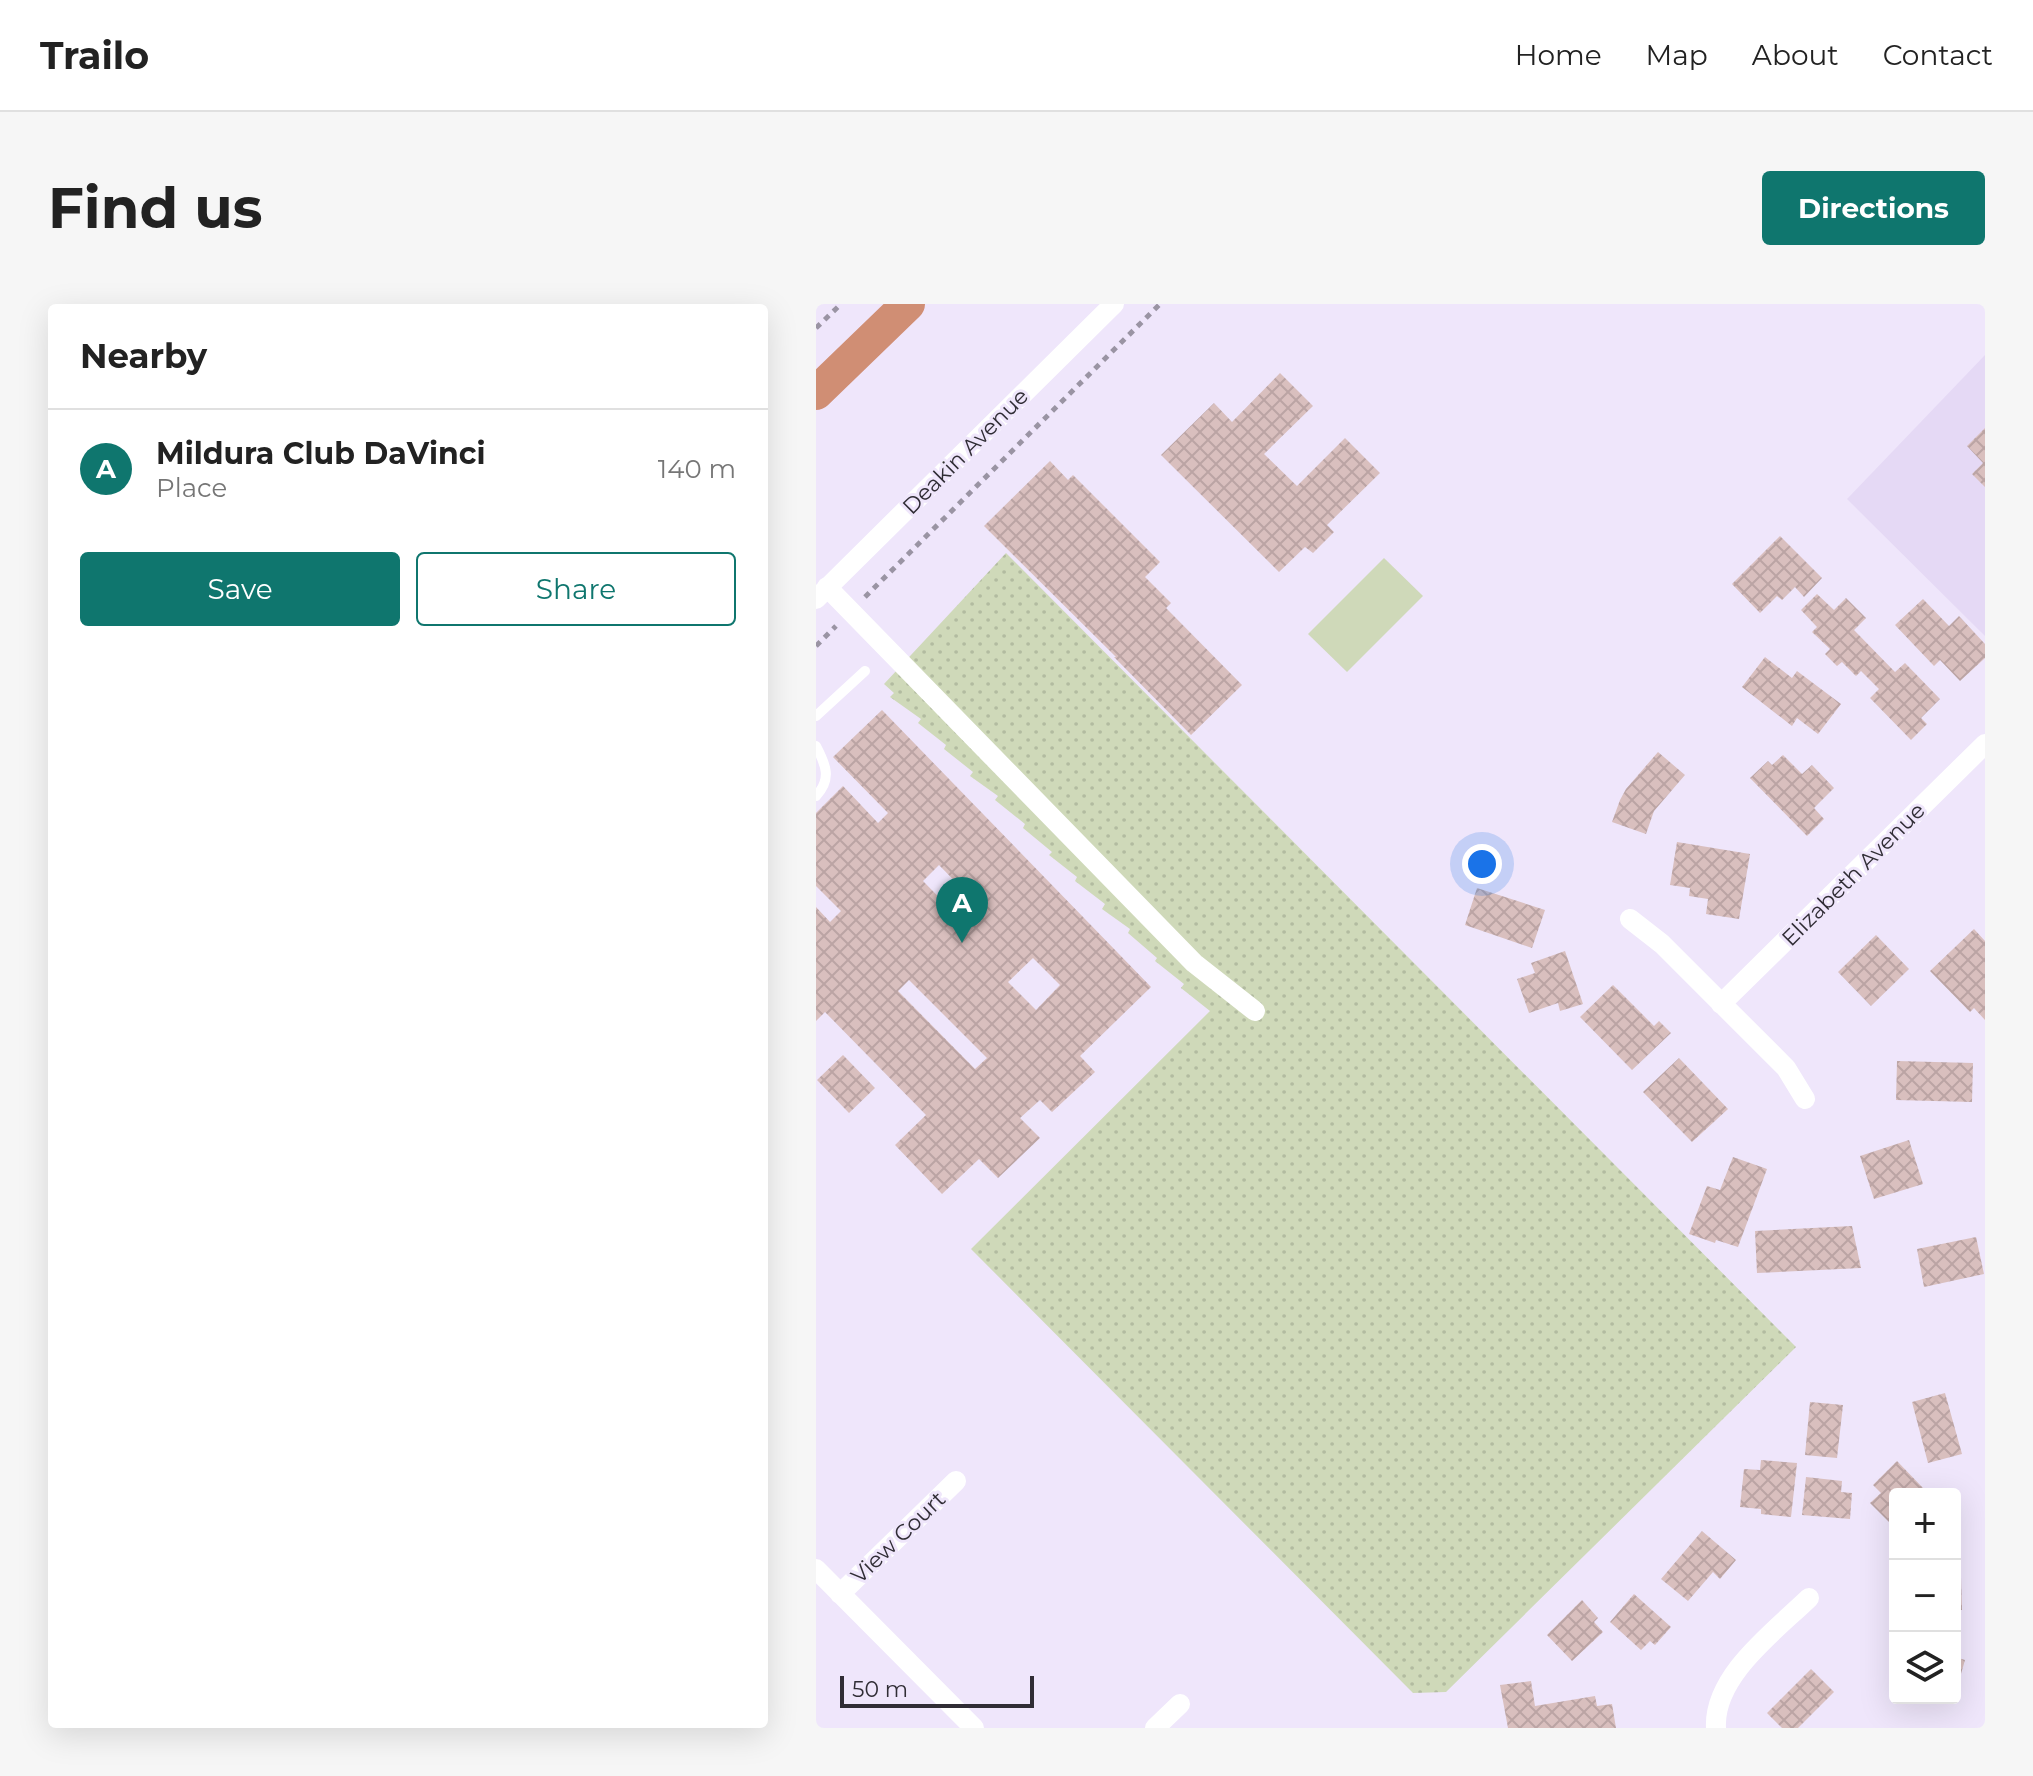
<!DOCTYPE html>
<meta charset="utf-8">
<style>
:root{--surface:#fff;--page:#f6f6f6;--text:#222;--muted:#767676;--line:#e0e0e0;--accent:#0f766e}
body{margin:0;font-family:Montserrat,sans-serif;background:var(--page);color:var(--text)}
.controls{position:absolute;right:24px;bottom:24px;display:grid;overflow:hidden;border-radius:8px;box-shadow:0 8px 32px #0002}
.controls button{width:72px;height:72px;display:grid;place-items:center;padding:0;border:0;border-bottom:2px solid var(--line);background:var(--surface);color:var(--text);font:40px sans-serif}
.scale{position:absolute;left:24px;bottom:20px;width:194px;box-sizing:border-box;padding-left:8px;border:4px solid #302d35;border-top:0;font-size:22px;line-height:28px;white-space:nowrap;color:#302d35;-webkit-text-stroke:6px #efe6fb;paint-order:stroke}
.you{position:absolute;left:666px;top:560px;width:28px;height:28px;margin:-20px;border:6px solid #fff;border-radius:50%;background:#1a73e8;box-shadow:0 0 0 12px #1a73e833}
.badge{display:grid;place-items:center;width:52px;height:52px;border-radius:50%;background:var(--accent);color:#fff;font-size:26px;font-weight:700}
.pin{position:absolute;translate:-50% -66px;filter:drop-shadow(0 2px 4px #0008)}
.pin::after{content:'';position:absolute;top:42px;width:28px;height:24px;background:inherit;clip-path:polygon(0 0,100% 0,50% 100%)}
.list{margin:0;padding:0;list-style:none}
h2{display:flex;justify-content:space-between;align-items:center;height:104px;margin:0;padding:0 32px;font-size:34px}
h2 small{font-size:26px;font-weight:400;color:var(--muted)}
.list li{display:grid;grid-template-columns:52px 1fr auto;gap:24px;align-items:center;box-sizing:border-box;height:120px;padding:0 32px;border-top:2px solid var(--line)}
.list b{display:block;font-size:30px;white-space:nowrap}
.list p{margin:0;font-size:26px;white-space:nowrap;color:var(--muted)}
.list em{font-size:26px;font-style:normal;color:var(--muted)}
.actions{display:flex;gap:16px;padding:24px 32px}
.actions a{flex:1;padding:18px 0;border:2px solid var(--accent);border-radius:8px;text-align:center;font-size:28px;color:var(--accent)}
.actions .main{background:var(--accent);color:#fff}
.icon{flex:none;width:44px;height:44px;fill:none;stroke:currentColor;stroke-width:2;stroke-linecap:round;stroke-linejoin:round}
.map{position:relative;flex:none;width:1169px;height:1424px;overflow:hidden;border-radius:8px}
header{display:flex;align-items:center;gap:48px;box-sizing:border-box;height:112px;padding:0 40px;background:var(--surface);border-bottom:2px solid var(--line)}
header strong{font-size:38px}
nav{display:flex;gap:44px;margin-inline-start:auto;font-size:28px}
.intro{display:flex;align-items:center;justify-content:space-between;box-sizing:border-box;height:192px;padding:0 48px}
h1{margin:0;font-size:56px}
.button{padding:20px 36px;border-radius:8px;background:var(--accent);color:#fff;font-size:28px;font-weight:700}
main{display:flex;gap:48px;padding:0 48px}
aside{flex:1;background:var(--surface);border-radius:8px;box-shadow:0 8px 32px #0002}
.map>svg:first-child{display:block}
</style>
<header>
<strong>Trailo</strong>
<nav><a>Home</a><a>Map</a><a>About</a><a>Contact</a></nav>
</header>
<div class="intro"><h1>Find us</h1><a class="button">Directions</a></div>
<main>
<aside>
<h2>Nearby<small></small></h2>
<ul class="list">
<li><span class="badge">A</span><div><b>Mildura Club DaVinci</b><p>Place</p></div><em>140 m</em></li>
</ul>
<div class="actions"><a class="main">Save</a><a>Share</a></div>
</aside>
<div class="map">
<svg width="1169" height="1424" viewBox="0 0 1169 1424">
<defs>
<pattern id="grass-dots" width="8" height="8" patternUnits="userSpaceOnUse" patternTransform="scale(2)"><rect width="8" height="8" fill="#cfd9b9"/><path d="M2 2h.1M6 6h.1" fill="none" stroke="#b2bba0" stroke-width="1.8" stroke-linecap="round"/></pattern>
<pattern id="building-cross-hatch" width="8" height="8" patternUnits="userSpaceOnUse" patternTransform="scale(2)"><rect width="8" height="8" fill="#d9bfbe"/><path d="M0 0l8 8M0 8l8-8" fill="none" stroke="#bba4a4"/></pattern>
</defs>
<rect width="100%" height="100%" fill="#efe6fb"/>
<!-- built -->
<path fill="#e5d9f5" d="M1169,51V332L1031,195Z"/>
<!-- grass -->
<path fill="url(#grass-dots)" d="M190,249L980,1043L630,1388L597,1389L155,945L394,707L365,684L368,680L339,657L341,654L312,629L314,625L286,605L289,600L259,577L261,573L233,551L236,548L207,524L209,520L179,496L182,492L154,472L157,468L128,445L130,441L102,419L105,415L74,393L78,389L68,380Z"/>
<!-- pitch -->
<path fill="#cfd9b9" d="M568,254L607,292L531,368L492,330Z"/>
<!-- building -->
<path fill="url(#building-cross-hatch)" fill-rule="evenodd" d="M464,69L497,102L448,150L481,182L529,134L564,169L511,221L518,228L497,249L489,243L463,268L345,151L398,99L416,118Z
M1169,124V183L1156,170L1167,159L1151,142Z
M234,157L252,176L257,171L344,258L329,273L355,299L350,304L426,381L375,431L298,353H300L168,222Z
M964,232L1006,274L988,293L979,283L966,296L961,292L944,309L916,280Z
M1001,290L1018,306L1030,294L1050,314L1038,326L1079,368L1089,359L1124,395L1105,414L1111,420L1095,436L1054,394L1063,385L1045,367L1040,372L1026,358L1021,362L1009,350L1014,345L996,328L1001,323L985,306Z
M1107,295L1133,322L1143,312L1169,340V354L1144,377L1124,356L1118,362L1079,321Z
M949,353L976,374L981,367L1025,400L1002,430L981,414L976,422L926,383Z
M66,406L335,683L264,752L279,768L236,808L224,796L204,814L224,834L182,874L163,855L126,890L79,841L110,811L9,708L0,717V603L14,618L25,607L0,582V509L27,482L62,519L72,509L17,453ZM123,561L169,608L153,624L107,577ZM217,654L244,681L220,706L192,678ZM93,676L171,754L159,765L82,687Z
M842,448L869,471L838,507L830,530L796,518L804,496L810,485Z
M967,451L986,470L996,461L1018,484L998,504L1008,515L991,532L934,474L952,457L956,461Z
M861,538L934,550L923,615L890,610L892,595L873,592L874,584L854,581Z
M661,584L729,606L716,644L649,621Z
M1158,625L1169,637V716L1158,704L1154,708L1114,667Z
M1060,631L1093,665L1055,702L1022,668Z
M749,647L767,700L744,707L742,699L713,709L701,675L719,669L715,659Z
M797,681L838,722L843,717L855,729L816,766L764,713Z
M27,751L59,784L33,809L1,776Z
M863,754L912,805L876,838L827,788Z
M1081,757L1157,759L1156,798L1080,796Z
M1093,836L1107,880L1058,895L1044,852Z
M917,853L951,865L922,943L900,936L899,939L873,930L891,882L904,886Z
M1036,922L1045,964L941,969L939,927Z
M1160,933L1168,970L1108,983L1101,945Z
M1129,1089L1146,1150L1112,1159L1096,1098Z
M994,1098L1027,1101L1021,1154L989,1151Z
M945,1156L981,1159L975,1213L945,1210V1205L924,1203L928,1165L944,1166Z
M1081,1157L1107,1184L1101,1190H1079V1212L1073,1218L1054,1199L1065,1189L1057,1181Z
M990,1173L1026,1177L1025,1188L1036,1189L1034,1215L986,1211Z
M886,1227L920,1256L904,1275L897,1268L872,1297L845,1275Z
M1139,1273H1145L1146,1306H1139Z
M1074,1275H1079V1308H1075Z
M818,1290L855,1323L839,1341L834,1337L825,1346L794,1318Z
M766,1296L782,1314L778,1318L787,1328L756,1357L731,1331Z
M1139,1353L1149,1356L1140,1387L1139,1386Z
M995,1365L1018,1388L982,1424H966L951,1409Z
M715,1377L719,1402L779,1392L781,1402L796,1400L800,1424H692L684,1381Z"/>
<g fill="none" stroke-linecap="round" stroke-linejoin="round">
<!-- path -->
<path stroke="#9a94a3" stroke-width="5" stroke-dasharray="6 6" stroke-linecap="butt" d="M0,24L25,0
M49,293L344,0
M0,342L20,322"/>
<!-- service -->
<path stroke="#fff" stroke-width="10" d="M0,412L49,367
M0,442C10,461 16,475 0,492"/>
<!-- minor -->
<path stroke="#fff" stroke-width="20" d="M11,283L378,659L439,707
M0,295L298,0
M814,615L846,640L970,764L989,795
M905,700L1169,440
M0,1265L158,1424
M24,1290L140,1177
M339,1424L364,1400
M900,1424C897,1372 959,1327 993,1294"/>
<!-- trunk -->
<path stroke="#d08e74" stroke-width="34" d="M0,89L92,0"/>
</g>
<g text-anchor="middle" stroke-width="6" stroke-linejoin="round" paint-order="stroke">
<!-- street labels -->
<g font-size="22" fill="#302d35" stroke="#efe6fb">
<text transform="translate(149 147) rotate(-45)" y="8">Deakin Avenue</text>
<text transform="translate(1037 570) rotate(-45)" y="8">Elizabeth Avenue</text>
<text transform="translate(82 1233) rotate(-44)" y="8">View Court</text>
</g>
</g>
</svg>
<div class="controls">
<button>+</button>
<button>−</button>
<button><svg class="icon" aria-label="layers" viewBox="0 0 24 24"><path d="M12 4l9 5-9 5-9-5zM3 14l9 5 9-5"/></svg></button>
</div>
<div class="scale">50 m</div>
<div class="you"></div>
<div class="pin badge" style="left:146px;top:639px">A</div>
</div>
</main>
